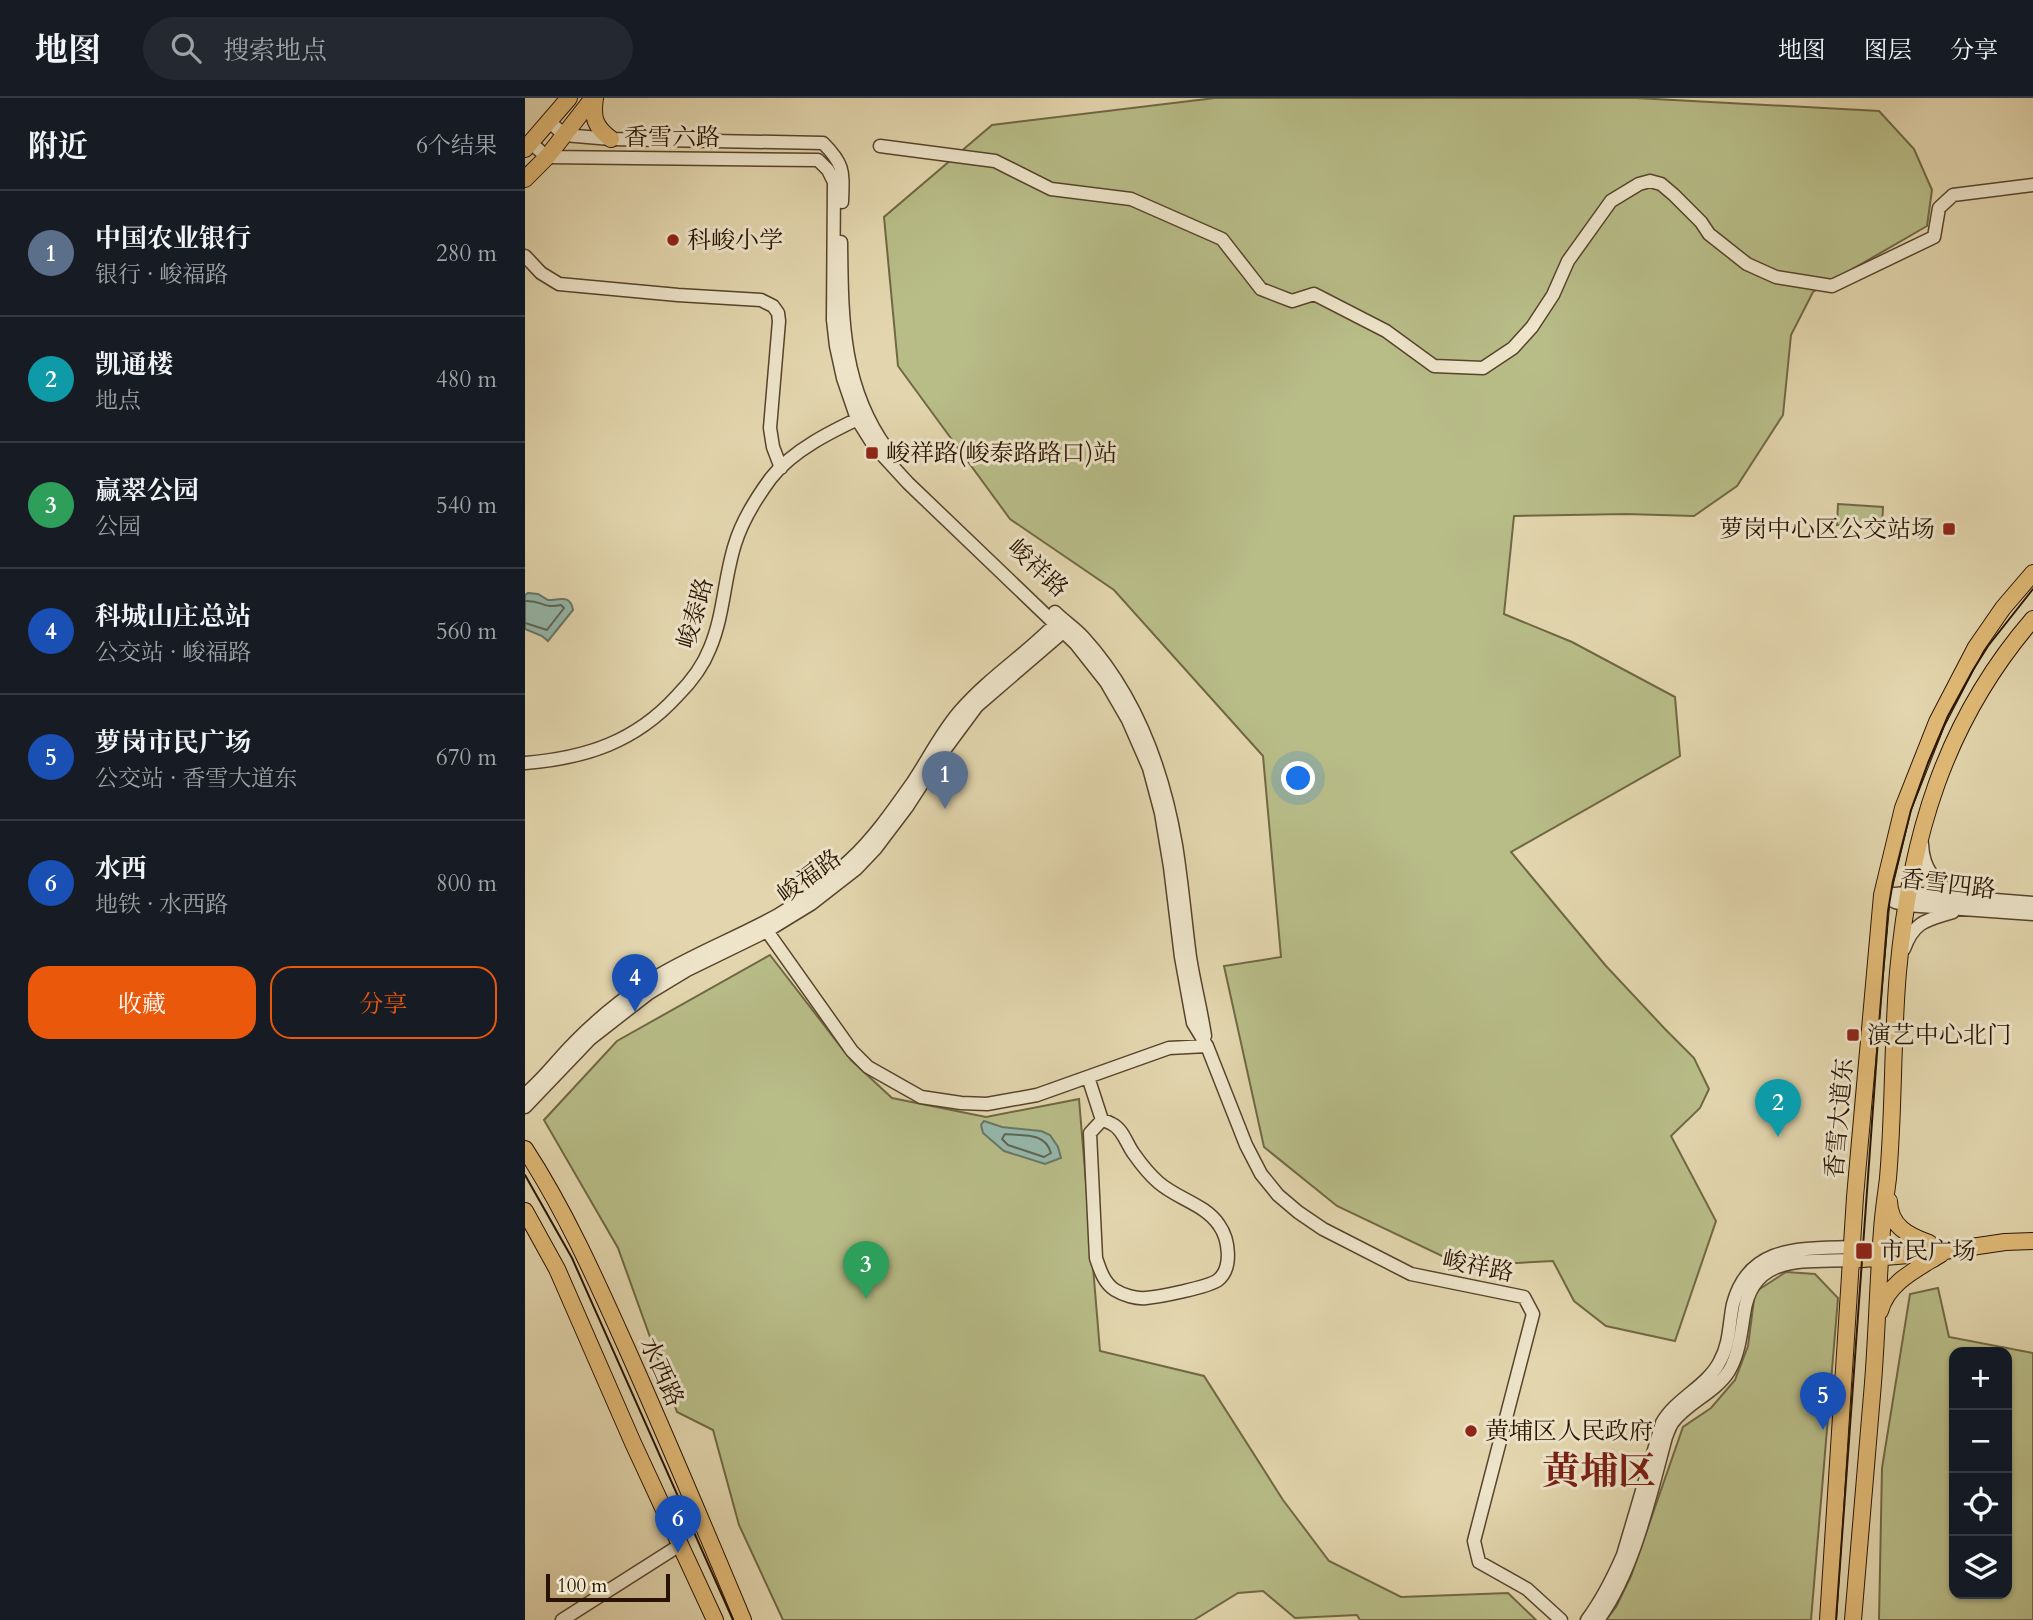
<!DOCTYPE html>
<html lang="zh">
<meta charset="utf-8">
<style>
:root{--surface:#171b24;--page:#242831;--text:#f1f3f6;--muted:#9ea1a6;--line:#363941;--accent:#ea580c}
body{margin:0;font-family:Cardo,"Noto Serif SC",serif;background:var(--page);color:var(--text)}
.controls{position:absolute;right:21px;bottom:21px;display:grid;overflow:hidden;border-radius:14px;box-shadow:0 2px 5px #0004}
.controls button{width:63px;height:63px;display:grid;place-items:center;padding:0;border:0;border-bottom:2px solid var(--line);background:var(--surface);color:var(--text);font:35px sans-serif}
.scale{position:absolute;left:21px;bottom:18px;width:124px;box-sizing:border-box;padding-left:7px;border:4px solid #281300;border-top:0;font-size:19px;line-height:24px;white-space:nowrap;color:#281300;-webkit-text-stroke:5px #ede4ca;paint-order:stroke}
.you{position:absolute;left:774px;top:681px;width:24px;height:24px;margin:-18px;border:5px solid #fff;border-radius:50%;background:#1a73e8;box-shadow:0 0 0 10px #1a73e833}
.badge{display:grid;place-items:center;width:46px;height:46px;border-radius:50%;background:var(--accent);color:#fff;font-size:23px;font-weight:700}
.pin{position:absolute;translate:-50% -58px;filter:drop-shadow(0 2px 4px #0008)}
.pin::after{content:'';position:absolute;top:37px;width:24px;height:21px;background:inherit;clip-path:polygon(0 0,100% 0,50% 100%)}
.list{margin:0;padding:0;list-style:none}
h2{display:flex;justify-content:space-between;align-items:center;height:91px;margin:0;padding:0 28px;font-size:30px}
h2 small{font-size:23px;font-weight:400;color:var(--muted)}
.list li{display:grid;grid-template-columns:46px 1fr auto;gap:21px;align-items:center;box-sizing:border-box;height:126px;padding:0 28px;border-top:2px solid var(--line)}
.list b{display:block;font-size:26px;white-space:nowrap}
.list p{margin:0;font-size:23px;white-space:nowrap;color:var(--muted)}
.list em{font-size:23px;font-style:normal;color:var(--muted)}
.actions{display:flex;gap:14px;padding:21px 28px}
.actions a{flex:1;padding:16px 0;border:2px solid var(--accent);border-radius:21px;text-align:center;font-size:24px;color:var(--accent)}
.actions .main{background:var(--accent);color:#fff}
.icon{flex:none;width:38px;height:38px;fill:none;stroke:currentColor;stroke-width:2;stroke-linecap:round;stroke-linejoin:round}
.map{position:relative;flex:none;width:1508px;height:1522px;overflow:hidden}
header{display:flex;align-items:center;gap:42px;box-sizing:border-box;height:98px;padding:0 35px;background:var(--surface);border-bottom:2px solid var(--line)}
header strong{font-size:33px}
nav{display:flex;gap:38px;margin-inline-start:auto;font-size:24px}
.search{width:490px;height:63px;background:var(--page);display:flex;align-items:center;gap:18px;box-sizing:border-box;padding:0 24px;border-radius:38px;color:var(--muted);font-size:26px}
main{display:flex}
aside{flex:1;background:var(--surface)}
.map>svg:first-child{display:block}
</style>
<header>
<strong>地图</strong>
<div class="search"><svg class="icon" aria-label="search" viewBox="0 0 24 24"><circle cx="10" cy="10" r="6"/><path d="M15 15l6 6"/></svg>搜索地点</div>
<nav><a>地图</a><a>图层</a><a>分享</a></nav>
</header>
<main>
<aside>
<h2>附近<small>6个结果</small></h2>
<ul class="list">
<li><span class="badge" style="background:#5c6f8a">1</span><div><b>中国农业银行</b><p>银行 · 峻福路</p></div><em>280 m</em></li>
<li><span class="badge" style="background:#0f9aa8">2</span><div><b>凯通楼</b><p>地点</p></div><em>480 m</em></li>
<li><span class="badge" style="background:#2e9e5b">3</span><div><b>赢翠公园</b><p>公园</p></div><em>540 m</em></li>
<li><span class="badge" style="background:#1a4fb4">4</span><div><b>科城山庄总站</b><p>公交站 · 峻福路</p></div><em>560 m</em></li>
<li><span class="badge" style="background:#1a4fb4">5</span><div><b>萝岗市民广场</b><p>公交站 · 香雪大道东</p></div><em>670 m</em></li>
<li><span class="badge" style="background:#1a4fb4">6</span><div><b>水西</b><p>地铁 · 水西路</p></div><em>800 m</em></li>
</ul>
<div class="actions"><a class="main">收藏</a><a>分享</a></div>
</aside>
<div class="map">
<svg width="1508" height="1522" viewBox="0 0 1508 1522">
<rect width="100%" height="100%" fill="#e3d6ae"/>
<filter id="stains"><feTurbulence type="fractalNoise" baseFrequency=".00286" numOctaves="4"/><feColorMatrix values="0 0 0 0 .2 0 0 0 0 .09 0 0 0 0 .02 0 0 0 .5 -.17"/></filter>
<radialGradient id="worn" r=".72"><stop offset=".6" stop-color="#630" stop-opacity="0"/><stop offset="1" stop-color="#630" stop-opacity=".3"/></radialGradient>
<!-- green -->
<path fill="#b8bd88" stroke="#706844" stroke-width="2" fill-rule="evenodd" d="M690,0H1111L1354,13L1389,51L1407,92L1402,128L1288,194L1266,237L1258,317L1212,388L1169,418L1101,416L989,418L979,516L1047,544L1150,599L1155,658L986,754L1081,868L1140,931L1169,960L1184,991L1175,1010L1146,1038L1191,1123L1150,1243L1081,1228L1049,1203L1028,1163L938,1168L812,1108L739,1049L699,868L756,859L738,658L589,492L485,421L373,268L359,119L467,27Z
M1313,406L1358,409L1357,430L1312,427Z
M245,857L326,962L367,1000L461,1019L554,1001L575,1253L679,1278L758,1402L804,1463L876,1499L983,1495L1011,1522H835L832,1517L770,1520L738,1493L713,1495L669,1522H258L214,1427L188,1332L152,1314L93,1150L19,1022L92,943Z
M1261,1174L1290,1176L1313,1200L1286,1522H1081L1091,1509L1106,1478L1158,1329L1186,1310L1210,1282L1223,1248L1230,1194Z
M1413,1190L1424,1239L1508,1255V1522H1354L1357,1370L1385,1196ZM1429,1254H1482V1496H1429Z"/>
<!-- water -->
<path fill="#95b9ad" stroke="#697768" stroke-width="2" d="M3,495L13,496L23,502C35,502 45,496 48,512L23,543L17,538L0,531V497Z
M459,1023L477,1029L516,1033L525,1037L533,1049L536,1060L520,1066L479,1053L458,1035L456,1027Z"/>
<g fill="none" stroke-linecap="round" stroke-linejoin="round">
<!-- shore -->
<path stroke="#5e6656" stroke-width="2" d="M0,503C18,502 16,511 36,507L39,510L22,532L0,525
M480,1036C499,1038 520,1034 526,1055L519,1059L483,1047L477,1041Z"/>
<defs>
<path id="minor" d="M24,23L39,37L86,41L298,45C320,67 318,74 317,104
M6,45L22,59L293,62L303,72L309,84L308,222L311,248L318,280L332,321L349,348L383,385L551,546L581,584L603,622L624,670L636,715L645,769L656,859L668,925L682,948L721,1047L736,1076L753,1097L773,1114L798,1131L886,1176L999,1199L1008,1216L949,1443L954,1464L1002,1491L1036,1522
M355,48L470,63L526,91L606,101L697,141L736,191L767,203L789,196L861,233L909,268L958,270L988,250L1007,229L1028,197L1043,163L1086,103L1114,86L1125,83L1136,86L1149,97L1176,124L1184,136L1222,166L1251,179L1307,188L1409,139L1414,110L1428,97L1508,87
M316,144C317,218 316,288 362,351
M0,158L16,175L34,186L153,197L236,202L248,208L253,215L254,223L245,330L248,349L256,370
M530,514C539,523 550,530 558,539C611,597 638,671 651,747C657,784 660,821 665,859C669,885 676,911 680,938
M0,665C61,660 110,644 152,598C166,584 178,568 185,550C199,517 199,480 210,446C217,423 232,399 246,380C268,352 307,333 339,318
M1397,746C1398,771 1410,785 1431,797
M1357,797L1370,804L1381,807L1508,816
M1357,797L1383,795L1508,805
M242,833L327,953L343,969L396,999L436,1005L462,1006L512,997L644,950L682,948
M1379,851C1389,823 1402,822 1428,814
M563,979L577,1022
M0,996C18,982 32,962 48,946C70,923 95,903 121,885C163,858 210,841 253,817C279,802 303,783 325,762C349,740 369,711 388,684C404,660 416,635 435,613C465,578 505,554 536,520
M0,1009L65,941L124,895L162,872L242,833L286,806L331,771L351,750L382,709L415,658L452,608L545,528
M577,1022C581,1023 584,1024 587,1026C598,1031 602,1047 609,1056C616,1066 624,1076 633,1084C652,1101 680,1106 694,1127C704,1141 708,1170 693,1182C684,1189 634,1199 621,1200C611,1201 598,1197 590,1192C579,1185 575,1172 571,1160L565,1035Z
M37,1522L155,1447
M1062,1522C1077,1502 1088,1480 1098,1457L1137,1325C1151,1300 1182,1289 1195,1263C1205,1245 1204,1225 1208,1206C1224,1146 1277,1151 1327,1149
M1073,1522C1109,1473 1125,1398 1141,1339C1143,1334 1145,1328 1148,1324C1163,1304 1190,1295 1204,1273C1214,1256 1216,1235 1219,1216C1227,1155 1280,1164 1326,1162"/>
<path id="major" d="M70,0C67,20 70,29 86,41
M0,51L44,0
M0,81L22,59L68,0
M0,1051C41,1114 71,1182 102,1251C142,1341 180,1431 218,1522
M1364,1103C1365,1128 1382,1137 1404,1145
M0,1113L32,1171L108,1345L190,1522
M1326,1162L1406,1155L1480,1144L1508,1143
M1355,1213C1363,1184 1392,1171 1416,1156
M1303,1522L1330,1099L1357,797L1378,710L1412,624L1451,549L1478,510L1508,475
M1328,1522C1334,1443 1342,1364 1348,1285C1352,1234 1353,1183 1357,1132C1358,1115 1361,1097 1363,1080C1369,1012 1367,943 1373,874C1385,741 1419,624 1508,521"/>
</defs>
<!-- minor casing -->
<use href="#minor" stroke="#57442c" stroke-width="15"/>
<!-- major casing -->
<use href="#major" stroke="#281300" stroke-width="18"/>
<!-- minor -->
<use href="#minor" stroke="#ede4ca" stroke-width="12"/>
<!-- major -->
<use href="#major" stroke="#e2bb77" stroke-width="16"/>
<!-- tram -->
<path stroke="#281300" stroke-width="2" d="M0,1077L47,1160L208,1522
M1311,1522L1354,927L1363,813L1368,783L1386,712L1403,665L1423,618L1448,572L1463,548L1508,491"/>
</g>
<!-- markers -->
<g fill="#8f2418" stroke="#ede4ca" stroke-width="2.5">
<circle cx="148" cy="142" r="7"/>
<rect x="340" y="348" width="14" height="14" rx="3.5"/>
<rect x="1417" y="424" width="14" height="14" rx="3.5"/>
<rect x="1321" y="930" width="14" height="14" rx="3.5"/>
<rect x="1330" y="1144" width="18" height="18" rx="3.5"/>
<circle cx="946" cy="1333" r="7"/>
</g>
<g text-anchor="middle" stroke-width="6" stroke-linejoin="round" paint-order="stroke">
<!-- street labels -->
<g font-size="24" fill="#281300" stroke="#ede4ca">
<text x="147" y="47">香雪六路</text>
<text transform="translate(513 470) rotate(43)" y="8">峻祥路</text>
<text transform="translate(170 515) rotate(-74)" y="8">峻泰路</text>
<text transform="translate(284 778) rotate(-36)" y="8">峻福路</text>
<text transform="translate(1423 786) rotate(7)" y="8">香雪四路</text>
<text transform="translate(1314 1020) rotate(-85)" y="8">香雪大道东</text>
<text transform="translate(953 1168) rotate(11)" y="8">峻祥路</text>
<text transform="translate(137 1274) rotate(66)" y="8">水西路</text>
</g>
<!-- poi labels -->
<g font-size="24" fill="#281300" stroke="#ede4ca" text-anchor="start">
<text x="162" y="150">科峻小学</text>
<text x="361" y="363">峻祥路(峻泰路路口)站</text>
<text x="1410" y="439" text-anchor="end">萝岗中心区公交站场</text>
<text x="1342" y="945">演艺中心北门</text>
<text x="1355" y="1161">市民广场</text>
<text x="960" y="1341">黄埔区人民政府</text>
</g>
<!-- town labels -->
<g font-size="38" font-weight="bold" fill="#7a1f14" stroke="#ede4ca">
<text x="1074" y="1386">黄埔区</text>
</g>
</g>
<rect width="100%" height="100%" filter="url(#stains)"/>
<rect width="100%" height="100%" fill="url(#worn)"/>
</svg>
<div class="controls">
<button>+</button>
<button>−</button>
<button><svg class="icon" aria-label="locate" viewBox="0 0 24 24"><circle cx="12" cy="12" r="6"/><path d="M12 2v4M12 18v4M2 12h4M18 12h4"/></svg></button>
<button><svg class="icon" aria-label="layers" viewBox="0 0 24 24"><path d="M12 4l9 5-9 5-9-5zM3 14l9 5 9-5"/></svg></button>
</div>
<div class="scale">100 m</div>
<div class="you"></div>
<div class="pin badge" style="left:420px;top:711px;background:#5c6f8a">1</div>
<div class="pin badge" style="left:1253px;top:1039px;background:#0f9aa8">2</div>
<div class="pin badge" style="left:341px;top:1201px;background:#2e9e5b">3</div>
<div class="pin badge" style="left:110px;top:914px;background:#1a4fb4">4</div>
<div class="pin badge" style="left:1298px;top:1332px;background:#1a4fb4">5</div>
<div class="pin badge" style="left:153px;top:1455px;background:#1a4fb4">6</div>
</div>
</main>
